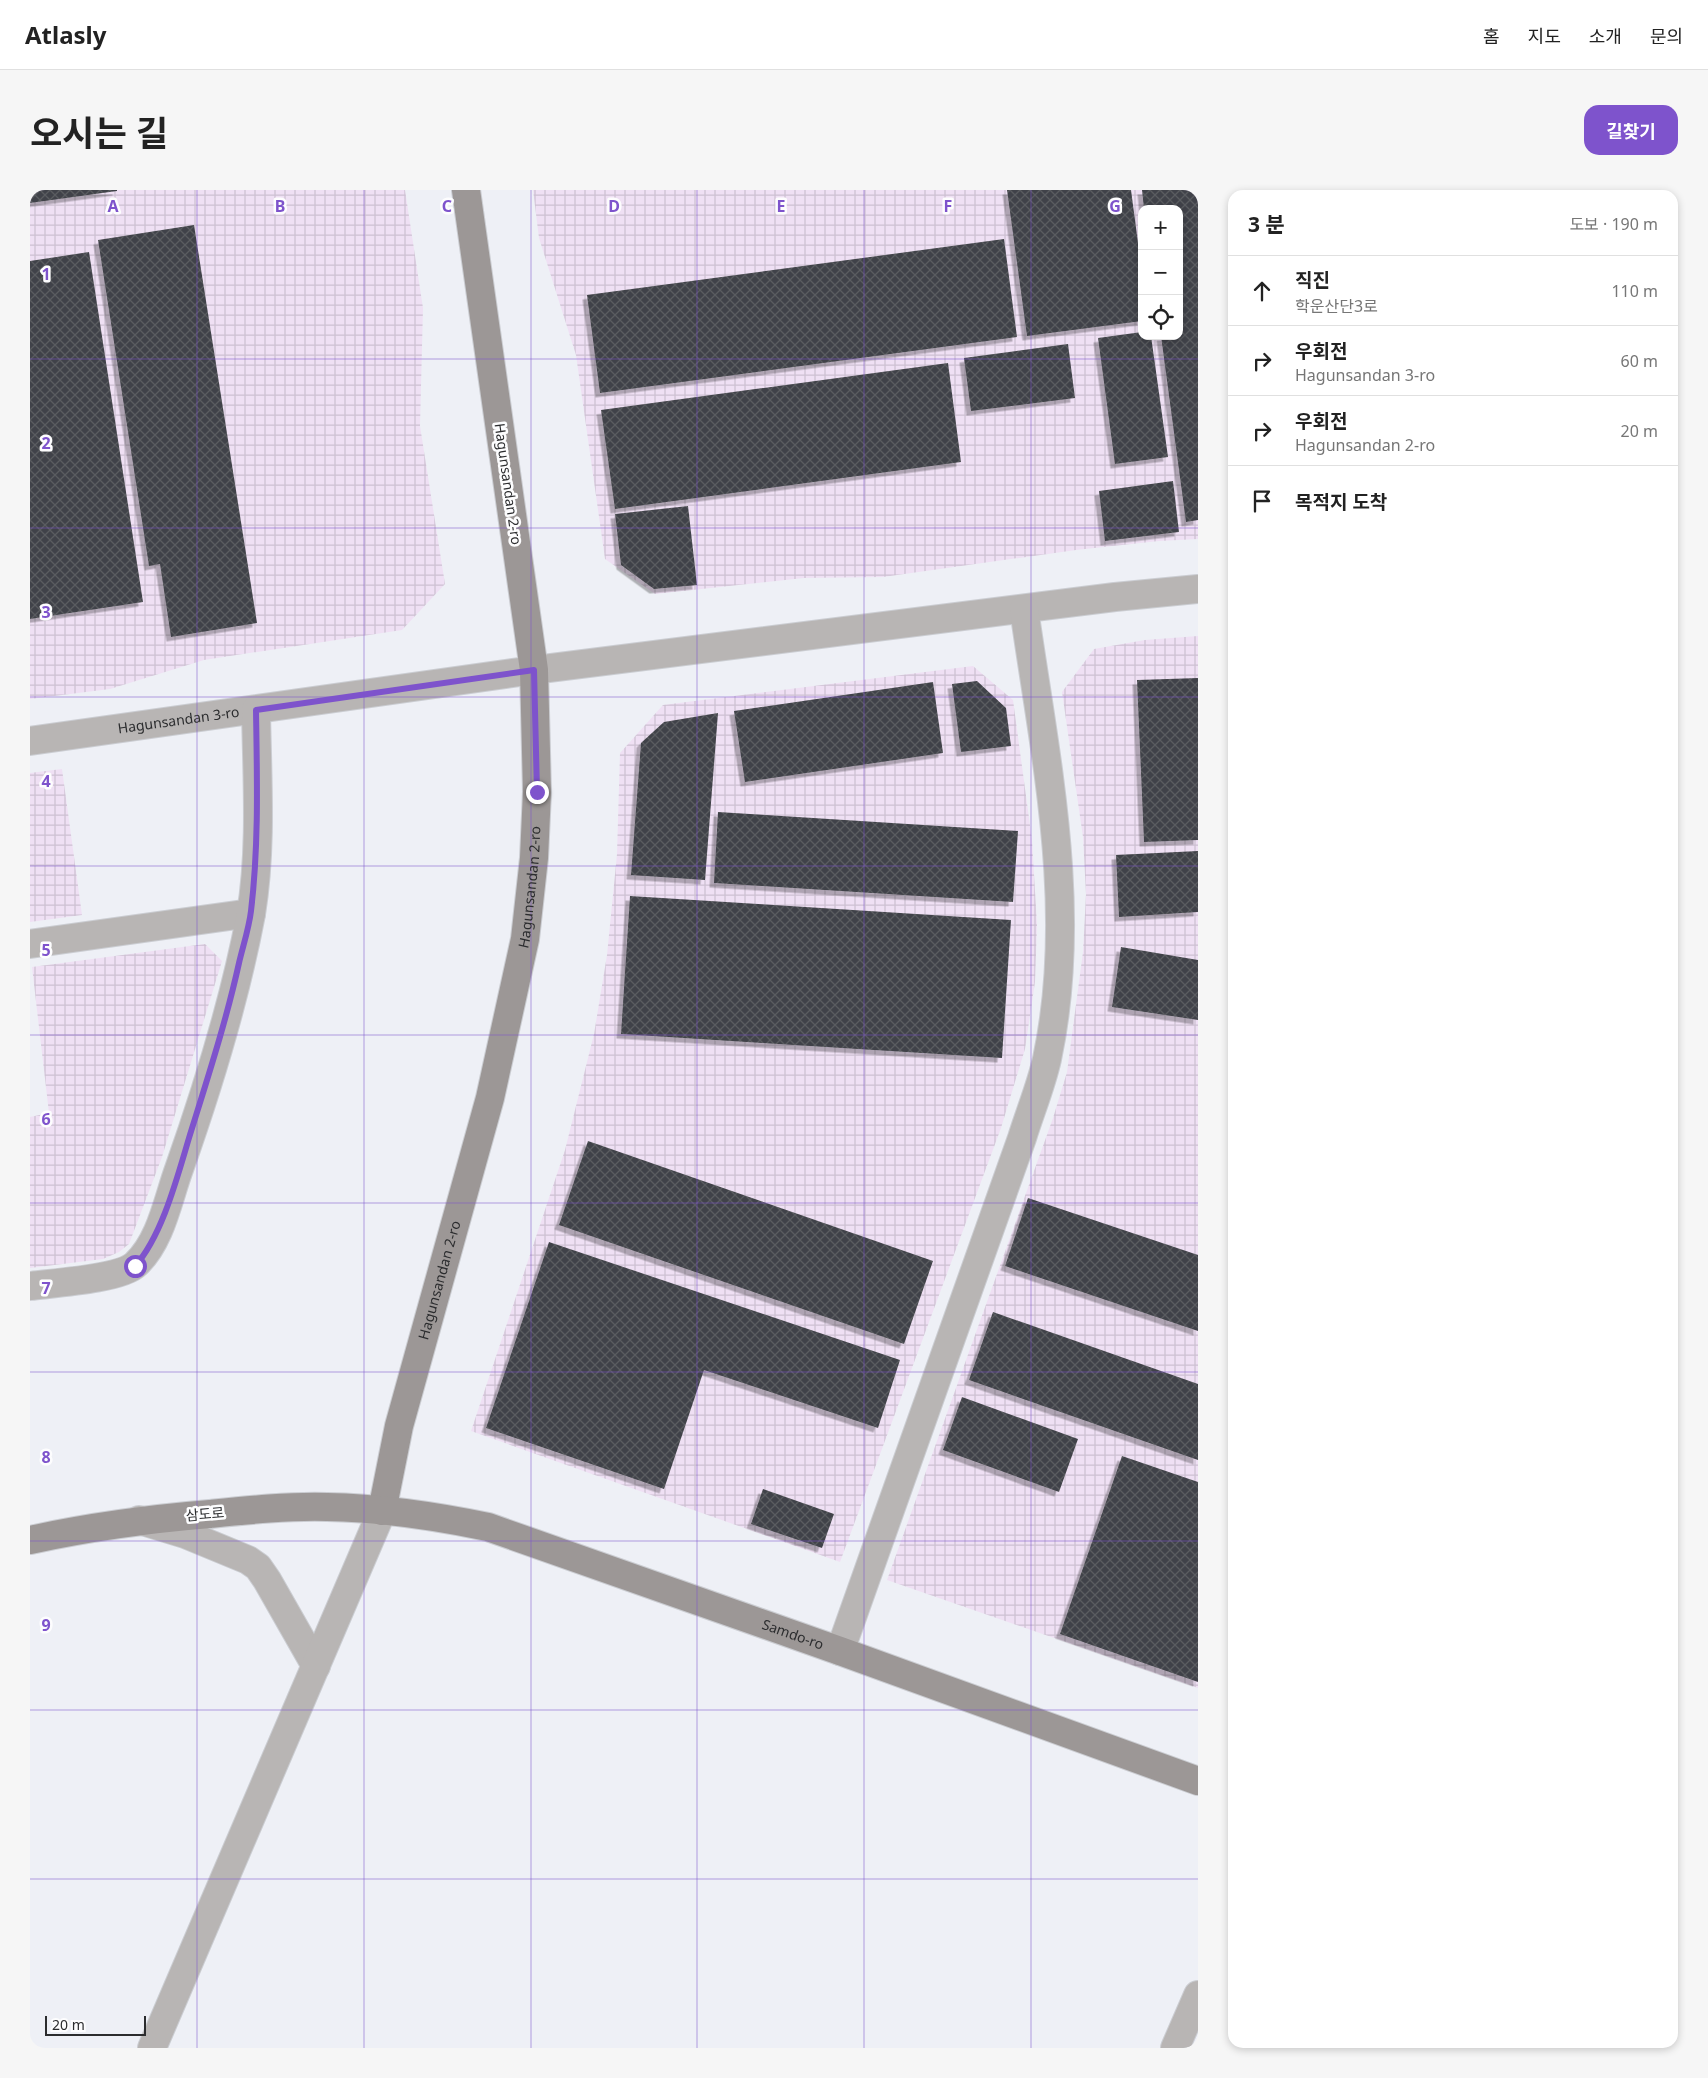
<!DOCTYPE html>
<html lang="ko">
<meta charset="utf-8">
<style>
:root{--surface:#fff;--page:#f6f6f6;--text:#222;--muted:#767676;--line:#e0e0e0;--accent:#7e53cc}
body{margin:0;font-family:"Noto Sans","Noto Sans KR",sans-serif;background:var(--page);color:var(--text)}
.controls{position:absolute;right:15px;top:15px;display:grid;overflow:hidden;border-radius:10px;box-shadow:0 2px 8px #0003}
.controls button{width:45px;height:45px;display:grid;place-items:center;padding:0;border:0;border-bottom:1px solid var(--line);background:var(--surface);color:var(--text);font:25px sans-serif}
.scale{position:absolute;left:15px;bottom:12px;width:101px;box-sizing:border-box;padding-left:5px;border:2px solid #2b2c2e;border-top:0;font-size:14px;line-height:18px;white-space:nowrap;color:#2b2c2e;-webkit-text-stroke:4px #fdfdfe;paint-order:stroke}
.stop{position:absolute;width:15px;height:15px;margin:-11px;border:4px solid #7e53cc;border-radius:50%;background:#fff}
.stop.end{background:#7e53cc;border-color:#fff;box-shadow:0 1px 5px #0008}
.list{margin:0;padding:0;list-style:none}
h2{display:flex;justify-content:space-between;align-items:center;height:65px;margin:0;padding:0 20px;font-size:21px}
h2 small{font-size:16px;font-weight:400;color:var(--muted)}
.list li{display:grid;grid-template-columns:32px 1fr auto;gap:15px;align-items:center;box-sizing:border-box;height:70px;padding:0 20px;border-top:1px solid var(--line)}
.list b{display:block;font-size:19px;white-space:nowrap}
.list p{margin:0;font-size:16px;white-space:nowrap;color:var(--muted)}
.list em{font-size:16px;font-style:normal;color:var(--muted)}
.icon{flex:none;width:28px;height:28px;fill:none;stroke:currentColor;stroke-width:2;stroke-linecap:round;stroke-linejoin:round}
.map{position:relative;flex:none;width:1168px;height:1858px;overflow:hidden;border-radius:15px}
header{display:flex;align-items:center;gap:30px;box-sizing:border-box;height:70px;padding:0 25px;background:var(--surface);border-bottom:1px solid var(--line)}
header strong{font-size:24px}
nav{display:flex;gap:28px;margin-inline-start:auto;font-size:18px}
.intro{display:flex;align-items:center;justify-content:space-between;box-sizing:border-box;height:120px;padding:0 30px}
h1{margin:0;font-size:35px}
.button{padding:12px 22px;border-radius:15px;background:var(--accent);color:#fff;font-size:18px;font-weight:700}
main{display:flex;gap:30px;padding:0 30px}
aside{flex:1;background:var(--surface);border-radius:15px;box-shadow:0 2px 8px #0003}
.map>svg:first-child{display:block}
</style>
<header>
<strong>Atlasly</strong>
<nav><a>홈</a><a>지도</a><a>소개</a><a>문의</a></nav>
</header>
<div class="intro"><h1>오시는 길</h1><a class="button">길찾기</a></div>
<main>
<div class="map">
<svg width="1168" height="1858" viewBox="0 0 1168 1858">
<defs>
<pattern id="industrial-grid" width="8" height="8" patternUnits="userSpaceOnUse" patternTransform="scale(1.25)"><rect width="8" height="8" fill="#efe0f4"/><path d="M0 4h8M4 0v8" fill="none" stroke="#cdc0d2"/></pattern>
<pattern id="building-cross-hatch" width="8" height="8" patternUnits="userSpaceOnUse" patternTransform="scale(1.25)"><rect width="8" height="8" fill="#414348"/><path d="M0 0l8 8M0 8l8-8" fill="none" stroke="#5a5c60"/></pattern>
<filter id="shadow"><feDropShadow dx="-4.5" dy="4.5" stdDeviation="0" flood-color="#0004"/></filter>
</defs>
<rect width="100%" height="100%" fill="#eef0f6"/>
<!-- industrial -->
<path fill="url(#industrial-grid)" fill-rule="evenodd" d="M0,0H375L393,118L390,236L415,394L372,440L174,470L80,499L0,509Z
M503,0H1168V349L1129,351L1046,360L853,387L774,388L625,404L575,369L546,165L509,48ZM1112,19H1149V146H1112Z
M1168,446V1498L857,1390L1023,928L1037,882L1053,762L1056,704L1053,647L1032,502L1064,459L1115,450Z
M943,476L983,510L1002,650L1007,735L1005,792L995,859L971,938L810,1372L441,1241L535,960L564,844L577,765L587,664L590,563L633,515Z
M32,579L52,725L0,732V583Z
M175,754L192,771L132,967L99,1054L89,1062L73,1069L0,1078V927L19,923L2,777Z"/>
<!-- building -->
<path fill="url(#building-cross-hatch)" filter="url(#shadow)" d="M0,0H87V1L0,13Z
M977,0H1101L1112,83V131L997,146Z
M1112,0H1168V330L1156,332L1131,146H1149V19H1114Z
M164,35L227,433L141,447L130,374L119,376L68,50Z
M974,49L987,147L570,203L557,105Z
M59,62L113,412L0,429V71Z
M1112,142V146H1121L1138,267L1085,274L1068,148Z
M1038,154L1045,208L941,221L934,168Z
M918,173L931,272L585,319L571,220Z
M1143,291L1149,342L1075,351L1069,301Z
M658,316L667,395L624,399L591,375L585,324Z
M1168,488V650L1114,652L1107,490Z
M947,491L976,518L981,556L931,562L922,494Z
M903,492L913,563L715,592L704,521Z
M688,523L675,690L601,685L611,553L634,532Z
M688,622L988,641L983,712L684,693Z
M1168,661V722L1089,727L1086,665Z
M600,706L981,730L972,868L591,844Z
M1091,757L1168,770V830L1082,817Z
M558,951L903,1071L874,1154L529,1035Z
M998,1008L1168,1065V1141L975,1076Z
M519,1052L870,1170L848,1238L674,1180L634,1299L456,1238Z
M963,1122L1168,1194V1270L939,1190Z
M932,1207L1048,1249L1029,1302L913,1260Z
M1092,1266L1168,1292V1492L1030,1444Z
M733,1299L804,1324L792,1358L721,1334Z"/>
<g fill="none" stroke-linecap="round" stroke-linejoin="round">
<defs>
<g id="street">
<path id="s1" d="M0,551L504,480L1085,407L1168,399"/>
<path d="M0,754L221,723"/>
<path d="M0,1096C23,1093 91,1089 106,1074C131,1051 138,1009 149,979C178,897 205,809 221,724C232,657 227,587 226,520"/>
<path d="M109,1330L155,1344L218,1370L228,1377L237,1390L286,1476"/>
<path d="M810,1461L992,948C1000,922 1011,896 1017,869C1049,719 1015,567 994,419"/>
<path d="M122,1858L352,1321"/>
<path d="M1145,1858L1168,1805"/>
</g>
<g id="secondary">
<path id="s2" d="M352,1321L369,1236L460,908L495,749L504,668L507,602L504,480L436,0"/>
<path id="s3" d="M0,1350C59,1337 119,1329 180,1324C219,1320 257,1316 297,1317C351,1318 405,1326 458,1337L810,1461L1168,1591"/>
</g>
</defs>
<!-- street casing -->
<use href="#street" stroke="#cbcdd2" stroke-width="30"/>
<!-- secondary casing -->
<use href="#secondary" stroke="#cbcdd2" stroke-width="30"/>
<!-- street -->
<use href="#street" stroke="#b8b5b4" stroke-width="28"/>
<!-- secondary -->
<use href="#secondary" stroke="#9c9796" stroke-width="28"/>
</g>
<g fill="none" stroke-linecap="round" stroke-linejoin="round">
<!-- route -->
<path stroke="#7e53cc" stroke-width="6" d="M105,1076C132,1046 147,988 159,948C177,890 196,832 209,773C213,756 219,738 221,721C229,654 227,587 226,520L504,480L507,602"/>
</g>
<!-- grid -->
<path fill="none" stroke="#7e53cc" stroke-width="1" stroke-opacity="0.55" d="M167,0V1858M334,0V1858M501,0V1858M667,0V1858M834,0V1858M1001,0V1858M0,169H1168M0,338H1168M0,507H1168M0,676H1168M0,845H1168M0,1013H1168M0,1182H1168M0,1351H1168M0,1520H1168M0,1689H1168"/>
<g text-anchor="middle" stroke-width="5" stroke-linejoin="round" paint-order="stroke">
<!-- street labels -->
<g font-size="14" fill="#2b2c2e" stroke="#fdfdfe">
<text transform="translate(478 294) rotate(82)" y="5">Hagunsandan 2-ro</text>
<text dy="5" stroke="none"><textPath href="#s1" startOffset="150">Hagunsandan 3-ro</textPath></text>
<text dy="5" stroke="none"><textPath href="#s2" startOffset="642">Hagunsandan 2-ro</textPath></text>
<text dy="5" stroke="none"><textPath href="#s2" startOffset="238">Hagunsandan 2-ro</textPath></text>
<text transform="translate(175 1324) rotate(-5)" y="5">삼도로</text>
<text dy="5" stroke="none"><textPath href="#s3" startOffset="785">Samdo-ro</textPath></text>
</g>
</g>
<g font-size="16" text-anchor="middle" font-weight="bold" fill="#7e53cc" stroke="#fdfdfe" stroke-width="5" stroke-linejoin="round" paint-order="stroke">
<text x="83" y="22">A</text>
<text x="250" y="22">B</text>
<text x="417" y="22">C</text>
<text x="584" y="22">D</text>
<text x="751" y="22">E</text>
<text x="918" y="22">F</text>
<text x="1085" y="22">G</text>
<text x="16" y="90">1</text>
<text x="16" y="259">2</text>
<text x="16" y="428">3</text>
<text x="16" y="597">4</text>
<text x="16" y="766">5</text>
<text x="16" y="935">6</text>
<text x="16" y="1104">7</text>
<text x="16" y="1273">8</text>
<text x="16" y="1441">9</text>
</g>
</svg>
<div class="controls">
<button>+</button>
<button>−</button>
<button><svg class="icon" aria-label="locate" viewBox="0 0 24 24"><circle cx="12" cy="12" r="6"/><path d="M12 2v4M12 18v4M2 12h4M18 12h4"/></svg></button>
</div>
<div class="scale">20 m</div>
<div class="stop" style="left:105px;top:1076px"></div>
<div class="stop end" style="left:507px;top:602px"></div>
</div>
<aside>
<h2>3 분<small>도보 · 190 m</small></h2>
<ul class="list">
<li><svg class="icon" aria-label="ahead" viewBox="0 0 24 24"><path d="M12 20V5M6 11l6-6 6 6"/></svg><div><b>직진</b><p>학운산단3로</p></div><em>110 m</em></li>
<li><svg class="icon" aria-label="right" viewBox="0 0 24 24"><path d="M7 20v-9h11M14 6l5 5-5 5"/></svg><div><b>우회전</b><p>Hagunsandan 3-ro</p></div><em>60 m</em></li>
<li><svg class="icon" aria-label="right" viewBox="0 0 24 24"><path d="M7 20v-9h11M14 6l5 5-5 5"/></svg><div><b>우회전</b><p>Hagunsandan 2-ro</p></div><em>20 m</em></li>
<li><svg class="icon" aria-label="arrive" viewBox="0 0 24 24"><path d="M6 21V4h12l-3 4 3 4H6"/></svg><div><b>목적지 도착</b></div></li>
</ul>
</aside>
</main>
